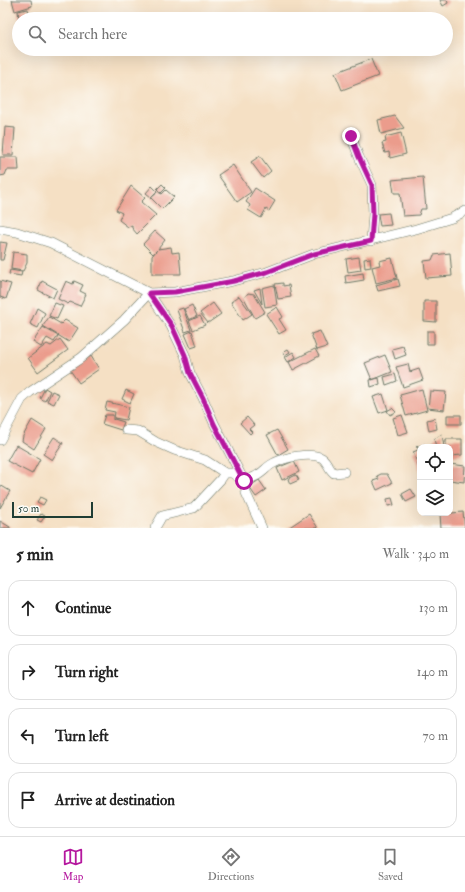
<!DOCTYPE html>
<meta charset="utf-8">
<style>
:root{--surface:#fff;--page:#f2f2f2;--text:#222;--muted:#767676;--line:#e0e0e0;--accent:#b5179e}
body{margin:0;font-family:"IM FELL Double Pica",serif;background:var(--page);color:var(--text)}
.controls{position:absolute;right:12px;bottom:12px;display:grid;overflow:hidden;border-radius:8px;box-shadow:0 4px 16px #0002}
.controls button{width:36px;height:36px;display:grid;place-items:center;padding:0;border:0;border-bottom:1px solid var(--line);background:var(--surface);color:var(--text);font:20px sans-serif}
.scale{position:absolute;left:12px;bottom:10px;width:81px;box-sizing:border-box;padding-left:4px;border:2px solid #1f3d34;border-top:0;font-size:11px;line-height:14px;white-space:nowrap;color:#1f3d34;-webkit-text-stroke:3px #fdfcf7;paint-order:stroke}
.stop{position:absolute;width:12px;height:12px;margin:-9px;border:3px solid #b5179e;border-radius:50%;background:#fff}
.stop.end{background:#b5179e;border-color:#fff;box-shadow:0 1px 4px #0008}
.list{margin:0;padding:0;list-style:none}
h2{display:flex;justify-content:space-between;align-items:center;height:52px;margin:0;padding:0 16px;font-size:17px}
h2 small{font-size:13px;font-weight:400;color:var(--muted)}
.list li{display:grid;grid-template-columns:26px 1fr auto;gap:12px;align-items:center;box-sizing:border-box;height:56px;margin:0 8px 8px;padding:0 8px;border:1px solid var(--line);border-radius:12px}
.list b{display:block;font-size:15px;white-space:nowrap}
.list em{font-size:13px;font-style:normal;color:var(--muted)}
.icon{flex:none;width:22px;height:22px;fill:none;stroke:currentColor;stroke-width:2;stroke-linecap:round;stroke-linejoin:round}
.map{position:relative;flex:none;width:465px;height:528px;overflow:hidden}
.search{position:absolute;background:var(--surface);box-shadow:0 4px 16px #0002;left:12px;right:12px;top:12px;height:44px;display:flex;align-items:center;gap:10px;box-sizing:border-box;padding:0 14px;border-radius:22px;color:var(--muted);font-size:15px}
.sheet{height:308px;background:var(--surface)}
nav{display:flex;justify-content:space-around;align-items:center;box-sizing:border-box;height:56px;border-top:1px solid var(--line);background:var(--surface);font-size:11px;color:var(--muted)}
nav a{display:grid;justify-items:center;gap:2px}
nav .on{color:var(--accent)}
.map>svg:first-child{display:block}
</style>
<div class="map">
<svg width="465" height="528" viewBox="0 0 465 528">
<rect width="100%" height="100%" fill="#fdfcf7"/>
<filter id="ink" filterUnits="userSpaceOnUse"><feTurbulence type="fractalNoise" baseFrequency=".025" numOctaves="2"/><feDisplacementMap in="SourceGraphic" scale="8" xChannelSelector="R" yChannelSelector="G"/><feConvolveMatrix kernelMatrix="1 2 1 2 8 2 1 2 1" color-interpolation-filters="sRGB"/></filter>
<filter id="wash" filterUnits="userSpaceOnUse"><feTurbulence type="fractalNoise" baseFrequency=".012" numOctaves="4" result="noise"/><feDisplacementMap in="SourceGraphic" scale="16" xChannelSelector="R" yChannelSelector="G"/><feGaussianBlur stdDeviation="0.9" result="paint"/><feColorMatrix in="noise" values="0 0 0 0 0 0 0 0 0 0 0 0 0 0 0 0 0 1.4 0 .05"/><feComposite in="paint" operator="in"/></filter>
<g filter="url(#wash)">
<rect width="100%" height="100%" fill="#f5e0c4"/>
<g id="blocks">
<!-- building -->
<path fill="#eb9c8c" d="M12,0H31L32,6L15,11Z
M440,0H447L448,3L443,6Z
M28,9L30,18L37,17V19H19L18,11Z
M371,59L378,76L342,90L335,73Z
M395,116L404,128L381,134L378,120Z
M5,127L15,128L13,155H3Z
M401,133L406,154L390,158L389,152L385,153L382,143L386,142L385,137Z
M260,156L271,171L263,178L251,162Z
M0,157H18L19,170H7L5,175L0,176Z
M233,165L251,192L237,202L218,175Z
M423,177L426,209H421L419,215L403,216L400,193H394L392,180Z
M162,184L166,188L161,193L157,189Z
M131,186L145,198L141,202L156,215L137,234L132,228V225L128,227L119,220L122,213L116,210Z
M152,186L157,191L151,197L146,193Z
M255,188L275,201L269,211L266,209L261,218L248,210L250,205L246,202Z
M166,190L174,197L162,209L151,198L158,192L162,194Z
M389,213L391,225L380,226L378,214Z
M155,231L165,240L158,249L171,247L172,253L179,252L181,274H152V256L157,250L153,254L143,244Z
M0,242L7,243L3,260H0Z
M13,252L27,254V263L23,271L11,269Z
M450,253L452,276L426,278L424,261L432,260L434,255Z
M359,257L361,270L348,272L346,259Z
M370,258L371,267L365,268L364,259Z
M392,258L397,278L376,283L372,267L380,265L379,261Z
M10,270L22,272L21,276L9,274Z
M363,273L364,280L346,283L345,276Z
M398,279L400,286L378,291L376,285Z
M0,281L11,284L6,299L0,297Z
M42,281L57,289L53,298L38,290Z
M66,281L73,284L74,281L83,285L80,291L86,294L80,306L70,302L68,304L58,299Z
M283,283V286L289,285L291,297L278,299L275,284Z
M274,285L277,305L265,307L262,288Z
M260,288L262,304L254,290Z
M248,293L254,294L265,312L255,318L244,298Z
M239,296L252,314L243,320L231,302Z
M424,301H436V322L424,321Z
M55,303L63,306L57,319L49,316Z
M213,303L221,314L208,323L200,313Z
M192,305L197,316L189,320L184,309Z
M277,307L283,317L279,319L286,330L279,334L266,314Z
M37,308L45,313L38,328L30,324Z
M183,308L191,330L185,332L177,310Z
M200,316L205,325L193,330L189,321Z
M49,317L61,324L65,320L78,328L69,342L43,326Z
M43,327L58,336L54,342L47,338L41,347L33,342Z
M192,331L197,346L191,348L185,334Z
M320,331L327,347L317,350L311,334Z
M427,331H434V344H427Z
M60,339L68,350L38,372L28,358L47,344L51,346Z
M403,346L406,355L395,359L392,349Z
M288,349L290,352L285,355L283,352Z
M315,349L319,356L293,370L289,362Z
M293,352L296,357L288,362L285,357Z
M385,355L392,372L372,380L365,363Z
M91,356L99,369L79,383L70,370Z
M408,364L410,372L419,369L423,380L403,387L396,367Z
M395,374L397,381L386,385L384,377Z
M379,378L380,384L371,387L370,380Z
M45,388L50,391L45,401L40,398Z
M422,389L427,410L406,416L400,395Z
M126,390L134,394L130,403L122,399Z
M52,391L59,394L54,404L47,401Z
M430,391L446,392L444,410L428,408Z
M383,394L388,410L379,413L373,397Z
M107,402L129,407L126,420L114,418L115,412L105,410Z
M392,408L396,412L390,415L387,411Z
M105,415H113V420L114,419L124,422L121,430L102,424Z
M402,415L408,432L398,435L393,418Z
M447,415H461V424H447Z
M247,417L254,425L249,429L252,432L250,434L240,423Z
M435,418L437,429L429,431L427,420Z
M32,420L46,429L34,449L22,441L23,436Z
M277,430L288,449L278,455L267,435Z
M442,434L444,447H436L434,439Z
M54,437L63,443L52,460L43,454Z
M446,439H462V455L450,456V447H446Z
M425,444L427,446L432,445L433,447H420V471L413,452L418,450V447H416Z
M16,445L40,459L32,474L7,461Z
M294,461L299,472L282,480L277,468Z
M450,464L465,466L464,482L450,480Z
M381,474H387L392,483L377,490L373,481L379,479L377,476Z
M296,475L299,480L290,484L288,479Z
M259,480L266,490L256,497L249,487Z
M0,485L10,491L0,508Z
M411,489L416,497L406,502L402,494Z
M40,497L46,500L43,505L37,502Z
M392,498L394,505L388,506L387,499Z
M463,512L465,528H441L440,514Z
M41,514L45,516L41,522L37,520Z
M309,514L318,528H288Z
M0,521L10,527V528H0Z"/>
</g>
</g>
<g filter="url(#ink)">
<use href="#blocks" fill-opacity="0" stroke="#6a7666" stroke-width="1"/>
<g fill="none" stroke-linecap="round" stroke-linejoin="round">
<defs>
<path id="street" d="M351,136L359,157L372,185L373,214L371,241
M0,229L17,232L51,243L149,293L175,292L233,281L267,272L314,254L416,229L452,218L465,211
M126,430L138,431L156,442L174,450L205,460L225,473
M0,440L22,399L30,392L81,358L124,320L149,293L171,326L185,355L190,373L203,398L214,423L241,475L245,482L246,493L262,528
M244,481C248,479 253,478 256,476C263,473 267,466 274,463C285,457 308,453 320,457C327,459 328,469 334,473L344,472
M155,528L162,516L194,508L221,479L225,473H232L242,480"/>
</defs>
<!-- street casing -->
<use href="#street" stroke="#6a7666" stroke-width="10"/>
<!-- street -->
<use href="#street" stroke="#fff" stroke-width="9"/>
</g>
</g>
<g fill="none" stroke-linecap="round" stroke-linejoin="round" filter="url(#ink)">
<!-- route -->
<path stroke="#b5179e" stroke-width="5" d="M244,481L214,424L203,398L190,373L185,355L172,326L149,293L175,292L234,281L267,272L314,254L371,241L373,214L372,185L359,157L351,136"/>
</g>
</svg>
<div class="controls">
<button><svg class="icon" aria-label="locate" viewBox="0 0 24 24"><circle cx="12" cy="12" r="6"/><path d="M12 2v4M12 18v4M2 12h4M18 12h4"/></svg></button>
<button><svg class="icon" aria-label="layers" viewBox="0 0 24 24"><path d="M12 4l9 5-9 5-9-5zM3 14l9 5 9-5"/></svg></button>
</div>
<div class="scale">50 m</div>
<div class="stop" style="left:244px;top:481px"></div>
<div class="stop end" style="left:351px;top:136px"></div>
<div class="search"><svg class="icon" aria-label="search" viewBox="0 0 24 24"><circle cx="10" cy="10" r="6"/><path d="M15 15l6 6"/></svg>Search here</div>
</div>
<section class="sheet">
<h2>5 min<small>Walk · 340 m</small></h2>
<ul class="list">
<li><svg class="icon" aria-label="ahead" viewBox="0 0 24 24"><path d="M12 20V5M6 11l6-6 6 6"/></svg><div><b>Continue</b></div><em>130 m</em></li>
<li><svg class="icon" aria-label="right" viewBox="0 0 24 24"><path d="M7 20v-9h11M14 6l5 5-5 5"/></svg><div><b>Turn right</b></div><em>140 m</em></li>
<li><svg class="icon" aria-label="left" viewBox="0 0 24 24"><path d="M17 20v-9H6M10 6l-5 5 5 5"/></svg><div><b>Turn left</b></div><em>70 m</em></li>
<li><svg class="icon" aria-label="arrive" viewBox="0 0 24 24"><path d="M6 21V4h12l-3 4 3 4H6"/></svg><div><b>Arrive at destination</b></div></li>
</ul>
</section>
<nav>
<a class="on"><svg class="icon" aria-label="map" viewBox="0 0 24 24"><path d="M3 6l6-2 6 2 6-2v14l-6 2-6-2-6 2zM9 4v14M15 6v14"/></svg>Map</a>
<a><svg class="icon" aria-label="directions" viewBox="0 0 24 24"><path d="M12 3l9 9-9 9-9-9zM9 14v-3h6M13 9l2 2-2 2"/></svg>Directions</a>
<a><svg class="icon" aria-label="saved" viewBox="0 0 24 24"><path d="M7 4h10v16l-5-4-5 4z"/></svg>Saved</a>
</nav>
